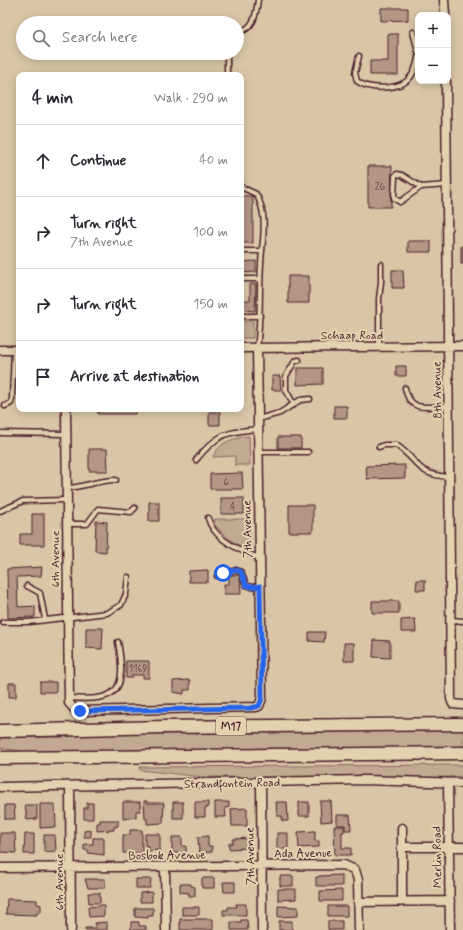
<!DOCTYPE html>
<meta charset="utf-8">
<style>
:root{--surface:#fff;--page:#f7f7f7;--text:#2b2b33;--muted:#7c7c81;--line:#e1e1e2}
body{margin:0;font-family:Mynerve,sans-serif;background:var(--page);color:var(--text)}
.controls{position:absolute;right:12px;top:12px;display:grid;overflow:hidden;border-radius:8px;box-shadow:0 2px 10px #0003}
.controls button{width:36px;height:36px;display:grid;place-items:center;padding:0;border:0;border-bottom:1px solid var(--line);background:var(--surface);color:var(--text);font:20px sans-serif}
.stop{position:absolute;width:12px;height:12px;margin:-9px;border:3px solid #2563eb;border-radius:50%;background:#fff}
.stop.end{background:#2563eb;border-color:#fff;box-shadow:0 1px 4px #0008}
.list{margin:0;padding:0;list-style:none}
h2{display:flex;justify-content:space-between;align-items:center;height:52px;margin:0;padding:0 16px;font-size:17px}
h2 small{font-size:13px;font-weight:400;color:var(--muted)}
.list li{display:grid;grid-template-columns:26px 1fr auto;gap:12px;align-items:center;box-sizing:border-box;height:72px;padding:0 16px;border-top:1px solid var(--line)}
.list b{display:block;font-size:15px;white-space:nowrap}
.list p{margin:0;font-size:13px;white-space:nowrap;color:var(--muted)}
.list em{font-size:13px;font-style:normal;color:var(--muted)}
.icon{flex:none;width:22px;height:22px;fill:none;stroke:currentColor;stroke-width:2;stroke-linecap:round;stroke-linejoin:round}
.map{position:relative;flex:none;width:463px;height:930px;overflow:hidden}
.search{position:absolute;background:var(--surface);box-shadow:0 2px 10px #0003;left:16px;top:16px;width:228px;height:44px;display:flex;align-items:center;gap:10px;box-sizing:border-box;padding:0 14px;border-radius:22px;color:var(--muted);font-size:15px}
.panel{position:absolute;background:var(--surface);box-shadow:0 2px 10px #0003;left:16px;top:72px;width:228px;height:340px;border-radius:8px}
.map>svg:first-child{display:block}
</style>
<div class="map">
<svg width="463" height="930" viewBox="0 0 463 930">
<rect width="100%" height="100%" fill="#dac6a7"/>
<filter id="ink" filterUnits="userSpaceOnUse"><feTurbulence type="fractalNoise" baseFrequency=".025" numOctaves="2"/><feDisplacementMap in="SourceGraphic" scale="8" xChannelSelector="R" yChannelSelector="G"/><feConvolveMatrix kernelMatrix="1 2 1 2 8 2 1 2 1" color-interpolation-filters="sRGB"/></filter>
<g filter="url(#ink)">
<!-- green -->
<path fill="#c2aa92" stroke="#86645e" d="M241,321H253V338H241Z
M247,436H249L250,465H235V456L213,457C221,441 230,440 247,436Z
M215,519H247L250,521V548C237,549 224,533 214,525Z
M463,730V747L36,753L0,748V738L64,737L74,735Z
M463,765V776L437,778L202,777L140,770V767Z"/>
<!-- building -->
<path fill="#b19784" stroke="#4a1f2b" d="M381,8H408V20L381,21Z
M388,34H398V75H370V61H388Z
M368,166H392L391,207H368Z
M241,196H253V243H241Z
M408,241H431V252H408Z
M461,246H463V264H461Z
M256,261V272L241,273V262Z
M392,270H403L404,288H392Z
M288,276H309V303H288Z
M250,284H256L255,311L241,310V300H250Z
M396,366H406V376H396Z
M297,368H323V384L297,385Z
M272,376H280L281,390H272Z
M334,406H347V418H334Z
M98,409H135V414H98Z
M209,412H220V425H209Z
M278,437H301V448H278Z
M89,449H107L108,471H89Z
M405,465V478L367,479L366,466Z
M242,473L243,489H210V474Z
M221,498H244V514H221Z
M149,502H159V521H149Z
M289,505H313V532H289Z
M32,514H44V545H20V534H32Z
M96,521L107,522L106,552L95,551Z
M42,567L41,576L17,577L18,607L35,606V617L8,618L7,569Z
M208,570V582H189V571Z
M229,575H240L241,594H224V584H229Z
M417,580H425V590H416Z
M372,601H399V613H372Z
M415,619L416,632H401V620Z
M86,628H103L102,649L86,648Z
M309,632H325L324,642L309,641Z
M374,640L390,641V658L373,657Z
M344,643H354V661H344Z
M126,661H149V678H143V675H132V678H126Z
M190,680V690H184V694L173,692V681Z
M40,682H56V692H40Z
M9,683H16V697H9Z
M144,801H147V803H164L163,823L147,824V819H145Z
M320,801H331L332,821L321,822Z
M123,802H140V811H136V817L123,819Z
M173,802H183V818H173Z
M195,802H208V808H205V817H195Z
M215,802H229V807L225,808L226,817H215Z
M276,802H287L288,821H282V816H277Z
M299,802H309V816H299Z
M87,803H93V819H84V808H87Z
M40,804H55L56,827L40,828Z
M5,805H14L15,819H5Z
M25,805H37V819L27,820Z
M247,808V826H232L231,809Z
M337,815H350L351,830H345V825H337Z
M100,820H118V826L114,827V830L97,831V823H100Z
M334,826H344V832H342V848H351V855H335Z
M91,830V837H84V831Z
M130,830H142V853H123V835H130Z
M315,831V841H319V847L299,848L298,832Z
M0,833H15L16,853L0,852Z
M277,833H288V849H277Z
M25,834H34V854H24Z
M145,834H160V850L148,851V846H145Z
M44,835H55L56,851L44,852Z
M208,836V846H212V852L199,853L198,837Z
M172,837H182V846H186V853H172Z
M93,838H104V855L88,853V850H84V844H93Z
M249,838V848L229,849V843H233V839Z
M342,875V886H316V877H319V876Z
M280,876H293V886H280Z
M202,878H214V888H202Z
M85,879H105V888H88Z
M136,879H151L150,888H136Z
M223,882H235V892H224Z
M180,884H191V886L195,887V896H189V893L180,892Z
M278,889H296V899L278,900Z
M342,890V901H320V891Z
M152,892V902H140V893Z
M88,893H100V903H89Z
M7,899L37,900V904L41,905V912H37V915L6,914Z
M236,904H246V915H223V910H228V907H237Z
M100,905H104V916L89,917L88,907L100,906Z
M278,906L298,907V916L278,917Z
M328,906H347V916H328Z
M182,907H199V915H182Z
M135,908H153V916H148V918L135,917Z
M180,919H213V930H180Z
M241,920H247L248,930H231V922H241Z
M279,921H292V930H279Z
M328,921H342V930H328Z
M107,922V930H85V928H95V923Z
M131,922H139V926H146V930H131Z"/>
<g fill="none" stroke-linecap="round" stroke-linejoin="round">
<defs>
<path id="service" d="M237,32C254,30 256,15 258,0
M413,32L418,52
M227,53V75
M359,56L355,73L357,81C368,90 397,90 408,80C414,74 417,65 418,57
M241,187L256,194C269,216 262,240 261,264C259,292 261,320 257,348
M421,187L402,175L397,174L395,176L394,198L400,202L421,187L447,185
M241,251H262
M241,279H260
M241,316H260
M379,346V299L381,282V264
M405,388C410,414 428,406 449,406
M294,405L286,390V376L295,361L299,360
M5,406L11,403L12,398L14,350
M258,419L280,413L300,400L310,399
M0,433L66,434
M379,447L384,445H396C421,462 414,474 449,477
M259,452H308
M196,460C217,434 225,432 258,429
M67,488C84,487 98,480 116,480
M0,511L23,501L67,500
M208,518C213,539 240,551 259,558
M67,524H87L98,509L131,512L135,508
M217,576L236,570L241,572L246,585L252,587L260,586
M27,586L40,593L45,619
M451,620L463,621
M3,622H29L107,613L121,605L126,594L128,577
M69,698C118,702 127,691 118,642"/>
<path id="minor" d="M444,0L445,15
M446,81L451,699L453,704L463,705
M241,348L463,346
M0,350H19
M66,409L69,703L75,710L80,711L256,707L259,706L262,698L257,348
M261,782L262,930
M448,783L450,930
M70,786L71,930
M0,787L364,780L463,783
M402,828V901
M402,847H463
M165,867L166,930
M0,868L344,865L355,870L358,880L359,930
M358,902L450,901"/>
<path id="primary" d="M0,731L164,727L463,724
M0,758L463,753"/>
</defs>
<!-- service casing -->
<use href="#service" stroke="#4a1f2b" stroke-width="7"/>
<!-- minor casing -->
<use href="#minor" stroke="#4a1f2b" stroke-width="11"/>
<!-- primary casing -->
<use href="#primary" stroke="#4a1f2b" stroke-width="15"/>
<!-- service -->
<use href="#service" stroke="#e3d1af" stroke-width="4"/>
<!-- minor -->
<use href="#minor" stroke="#e3d1af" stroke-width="8"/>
<!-- primary -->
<use href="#primary" stroke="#e3d1af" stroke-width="12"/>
</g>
</g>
<g fill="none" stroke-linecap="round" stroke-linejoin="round" filter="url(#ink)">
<!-- route -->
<path stroke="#2563eb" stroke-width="5" d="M80,711L251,708L259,706L262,698L260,586L252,587L246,585L241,572L236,570L223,573"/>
</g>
<g text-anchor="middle" stroke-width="4" stroke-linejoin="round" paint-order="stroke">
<!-- number labels -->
<g font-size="10" fill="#643d41">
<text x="380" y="190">26</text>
<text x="226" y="485">6</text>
<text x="233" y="510">4</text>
<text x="138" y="672">1169</text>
</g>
<!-- shield labels -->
<rect fill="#e3d1af" stroke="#785453" stroke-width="1" x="216" y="717" width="30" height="18" rx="3"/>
<g font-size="11" font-weight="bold" fill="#4a1f2b">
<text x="231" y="730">M17</text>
</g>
<!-- street labels -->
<g font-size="12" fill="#4a1f2b" stroke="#e3d1af">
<text x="352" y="339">Schaap Road</text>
<text transform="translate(437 390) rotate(-91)" y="4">8th Avenue</text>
<text transform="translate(247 529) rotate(-91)" y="4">7th Avenue</text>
<text transform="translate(55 559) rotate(-90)" y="4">6th Avenue</text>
<text transform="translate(232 783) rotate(-1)" y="4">Strandfontein Road</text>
<text transform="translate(303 853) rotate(-1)" y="4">Ada Avenue</text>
<text transform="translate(167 855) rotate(-1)" y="4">Bosbok Avenue</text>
<text transform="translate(250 856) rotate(-91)" y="4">7th Avenue</text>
<text transform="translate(437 857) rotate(-91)" y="4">Merlin Road</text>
<text transform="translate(59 882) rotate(-90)" y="4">6th Avenue</text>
</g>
</g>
</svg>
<div class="controls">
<button>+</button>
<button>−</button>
</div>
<div class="stop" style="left:223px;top:573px"></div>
<div class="stop end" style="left:80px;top:711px"></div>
<div class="search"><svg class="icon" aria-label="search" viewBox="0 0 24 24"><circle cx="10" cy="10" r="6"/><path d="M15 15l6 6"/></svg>Search here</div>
<section class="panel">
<h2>4 min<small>Walk · 290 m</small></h2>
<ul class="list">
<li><svg class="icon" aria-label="ahead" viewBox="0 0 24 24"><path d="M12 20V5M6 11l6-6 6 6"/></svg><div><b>Continue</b></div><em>40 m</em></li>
<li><svg class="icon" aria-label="right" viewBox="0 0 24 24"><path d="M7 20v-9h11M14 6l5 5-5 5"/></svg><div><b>Turn right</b><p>7th Avenue</p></div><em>100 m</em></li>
<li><svg class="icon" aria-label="right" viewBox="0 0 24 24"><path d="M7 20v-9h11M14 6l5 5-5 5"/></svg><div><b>Turn right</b></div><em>150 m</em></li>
<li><svg class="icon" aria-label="arrive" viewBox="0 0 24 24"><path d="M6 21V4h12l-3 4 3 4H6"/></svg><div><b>Arrive at destination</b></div></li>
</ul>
</section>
</div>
